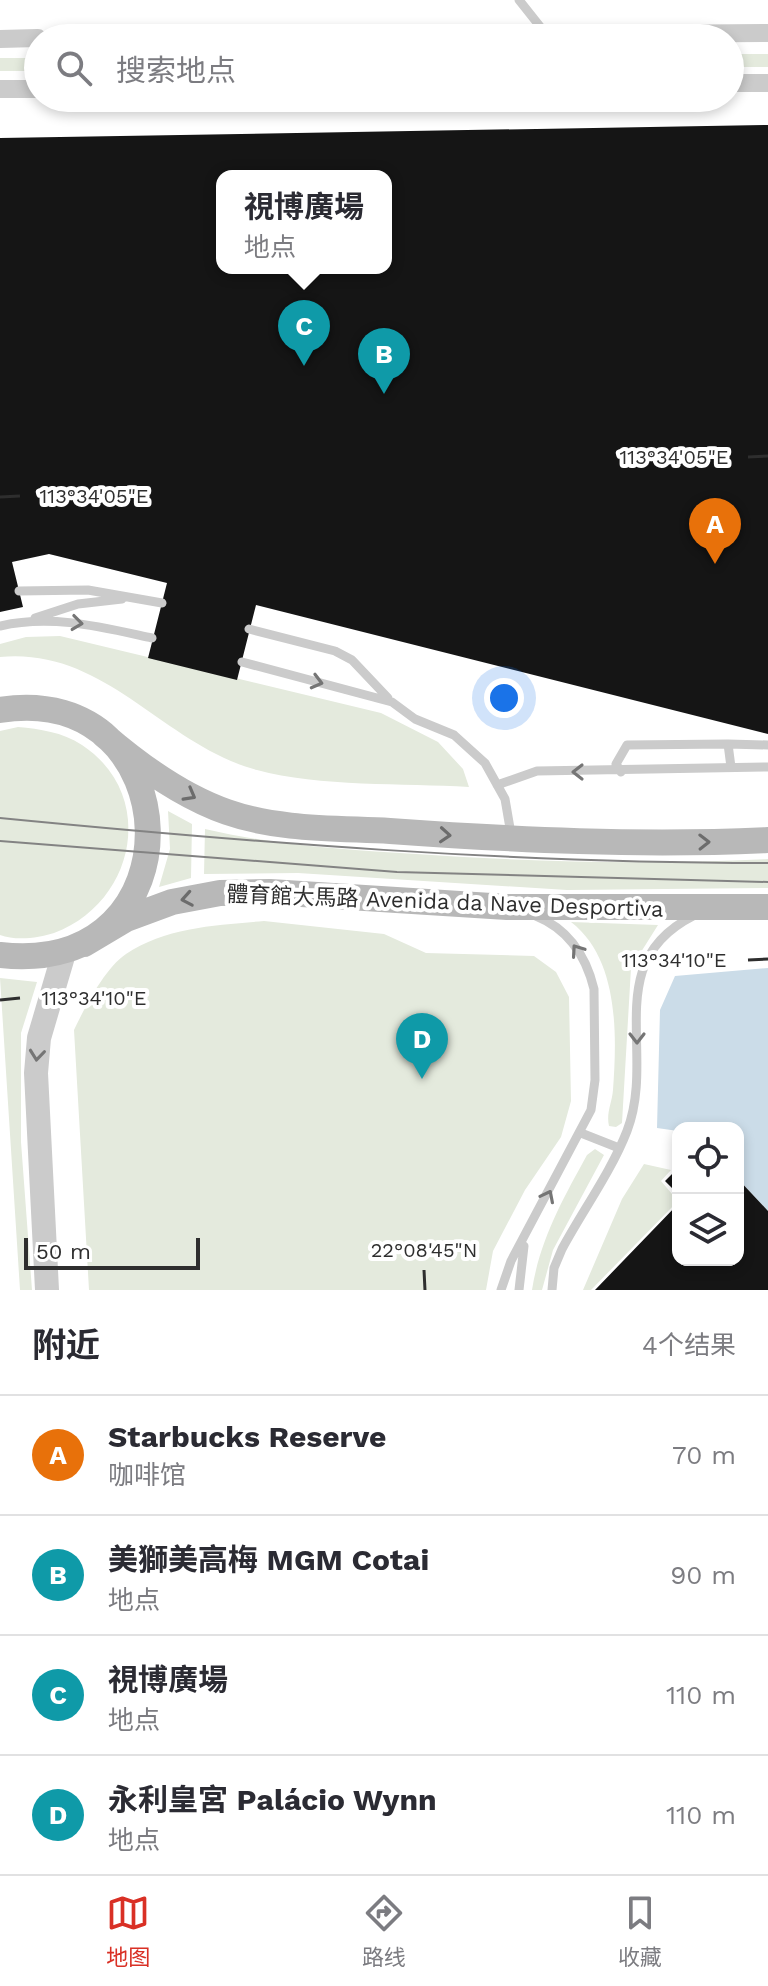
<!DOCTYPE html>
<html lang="zh">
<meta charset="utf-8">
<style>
:root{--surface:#fff;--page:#f2f2f3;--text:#2b2b33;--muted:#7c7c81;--line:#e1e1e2;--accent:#d93025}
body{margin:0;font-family:"Work Sans","Noto Sans SC",sans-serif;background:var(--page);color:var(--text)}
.controls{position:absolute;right:24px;bottom:24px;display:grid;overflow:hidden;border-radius:16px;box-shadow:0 4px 12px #0003}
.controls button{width:72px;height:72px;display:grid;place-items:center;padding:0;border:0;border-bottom:2px solid var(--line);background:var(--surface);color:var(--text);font:40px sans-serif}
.scale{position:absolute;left:24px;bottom:20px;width:176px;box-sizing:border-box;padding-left:8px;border:4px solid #2e2e2e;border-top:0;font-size:22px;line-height:28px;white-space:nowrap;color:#2e2e2e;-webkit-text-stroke:6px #fff;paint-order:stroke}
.you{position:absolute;left:504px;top:698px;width:28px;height:28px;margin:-20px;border:6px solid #fff;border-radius:50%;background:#1a73e8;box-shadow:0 0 0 12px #1a73e833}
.badge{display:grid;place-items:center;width:52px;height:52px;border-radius:50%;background:var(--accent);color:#fff;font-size:26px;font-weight:700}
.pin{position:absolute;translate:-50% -66px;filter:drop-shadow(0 2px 4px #0008)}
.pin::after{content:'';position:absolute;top:42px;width:28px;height:24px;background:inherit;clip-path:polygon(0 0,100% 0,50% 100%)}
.popup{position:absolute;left:216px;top:170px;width:176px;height:104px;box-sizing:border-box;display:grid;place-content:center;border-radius:16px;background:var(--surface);filter:drop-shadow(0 2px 6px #0005);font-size:26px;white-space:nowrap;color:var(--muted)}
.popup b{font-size:30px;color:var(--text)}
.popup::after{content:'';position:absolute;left:50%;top:100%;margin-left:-16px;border:16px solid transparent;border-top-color:var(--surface)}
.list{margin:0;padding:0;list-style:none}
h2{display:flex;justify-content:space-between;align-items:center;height:104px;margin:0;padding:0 32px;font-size:34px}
h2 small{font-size:26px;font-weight:400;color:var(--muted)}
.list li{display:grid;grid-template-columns:52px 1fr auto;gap:24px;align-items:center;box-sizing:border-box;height:120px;padding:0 32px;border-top:2px solid var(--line)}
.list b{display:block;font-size:30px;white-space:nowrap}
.list p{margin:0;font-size:26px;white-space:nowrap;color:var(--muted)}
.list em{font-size:26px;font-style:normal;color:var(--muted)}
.icon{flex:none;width:44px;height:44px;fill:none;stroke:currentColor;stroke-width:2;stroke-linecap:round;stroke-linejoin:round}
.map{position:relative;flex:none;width:768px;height:1290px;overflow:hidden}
.search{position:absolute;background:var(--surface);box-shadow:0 4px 12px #0003;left:24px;right:24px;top:24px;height:88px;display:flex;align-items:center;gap:20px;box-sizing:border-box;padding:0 28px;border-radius:44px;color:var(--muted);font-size:30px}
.sheet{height:584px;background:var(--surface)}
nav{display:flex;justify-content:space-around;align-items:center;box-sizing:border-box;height:112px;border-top:2px solid var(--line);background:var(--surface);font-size:22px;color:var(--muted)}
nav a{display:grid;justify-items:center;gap:4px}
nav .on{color:var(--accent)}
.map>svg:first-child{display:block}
</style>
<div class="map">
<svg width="768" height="1290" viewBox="0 0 768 1290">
<rect width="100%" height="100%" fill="#fff"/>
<!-- green -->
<path fill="#e4eadd" d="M730,54H768V67H730Z
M0,58H38V71H0Z
M60,636L381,713L438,742L463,769L469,787C404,783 319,787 257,770C163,745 106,647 0,657V644L26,637Z
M18,727C40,729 62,732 82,745C158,795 135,903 54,933C39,938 16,941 0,935V731Z
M168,811L192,824L191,878L159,887L170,849Z
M205,829C274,845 346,850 416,854C533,862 651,865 768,859V888L567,890L298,873L204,874Z
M264,921L384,934L426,953L534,956L556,972L569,997L571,1101L561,1137L525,1190L493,1251L486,1290H89L74,1030C85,1007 105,968 126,954C166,927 218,925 264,921Z
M571,922L658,925L631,968L622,1123L616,1127L609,1126C606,1113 612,1103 613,1090C617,1035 619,959 571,922Z
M0,978L37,982L21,1033V1142L32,1290H20Z
M595,1149L604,1155L553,1250L542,1290H532C540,1239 563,1199 587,1155Z
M644,1164L671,1170L661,1181L678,1201L591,1290H583L622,1199Z"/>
<!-- water -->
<path fill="#cbdce8" d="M768,968V1211L738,1179V1128L678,1131L657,1128L660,1010L675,976Z"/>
<!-- building -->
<path fill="#151515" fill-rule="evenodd" d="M768,125V734L256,605L237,680L148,658L167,583L49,554L12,562L23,607L0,612V138ZM222,176H386V268H222Z
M678,1168V1194L665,1181Z
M738,1179L768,1211V1290H595L678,1204V1260H738Z"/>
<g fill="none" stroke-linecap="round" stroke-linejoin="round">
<!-- service -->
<path stroke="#cbcbcb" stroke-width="9" d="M519,0L546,34
M19,591L88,590L162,603
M35,618L78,604L122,599
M0,626C52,614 101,627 152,638
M249,629L335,651L352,660L388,698
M242,662L392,702L415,719L454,735L485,763L505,799L511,834
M728,744L768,745
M621,772L616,764L627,745L728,744L731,767
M497,785L537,771L768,767
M581,1133L619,1148
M501,1290L511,1261L591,1110L595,1080L594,989C586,956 568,929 536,916
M519,1290L524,1246
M552,1290L554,1268L562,1249C583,1210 611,1172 627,1131C657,1053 600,963 693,916"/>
<!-- minor -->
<path stroke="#cbcbcb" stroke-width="18" d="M90,38L768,33
M0,39L38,38
M730,83H768
M0,89H38"/>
<!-- tertiary -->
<path stroke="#cbcbcb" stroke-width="24" d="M47,1290L36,1073L39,1038L64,953"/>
<!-- secondary -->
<path stroke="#b8b8b8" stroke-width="26" d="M0,710C190,680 204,978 0,955
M104,735C140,766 181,796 227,812C278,830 336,828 390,831C516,840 642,846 768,840
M84,944L126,919L172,902L220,893L270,892L507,907H768"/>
<!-- tram -->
<path stroke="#838383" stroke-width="2" d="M0,818C256,843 511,863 768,863
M0,841L397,872L768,882"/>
</g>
<!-- one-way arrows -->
<defs><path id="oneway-chevron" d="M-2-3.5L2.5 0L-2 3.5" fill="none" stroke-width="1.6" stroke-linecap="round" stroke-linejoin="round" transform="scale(2)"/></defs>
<g stroke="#757575">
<use href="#oneway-chevron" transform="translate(77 623) rotate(7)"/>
<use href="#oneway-chevron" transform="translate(317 682) rotate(15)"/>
<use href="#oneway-chevron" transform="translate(578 772) rotate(-180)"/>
<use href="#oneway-chevron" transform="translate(577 950) rotate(-125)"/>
<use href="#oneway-chevron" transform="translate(637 1038) rotate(90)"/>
<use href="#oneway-chevron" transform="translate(37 1055) rotate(96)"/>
<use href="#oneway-chevron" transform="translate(548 1196) rotate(-63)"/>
</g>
<g stroke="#6c6c6c">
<use href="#oneway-chevron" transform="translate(190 795) rotate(29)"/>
<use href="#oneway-chevron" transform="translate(445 835) rotate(4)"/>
<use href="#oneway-chevron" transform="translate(704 842) rotate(-1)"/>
<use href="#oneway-chevron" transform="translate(187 899) rotate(170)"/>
</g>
<!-- ticks -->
<path fill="none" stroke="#2e2e2e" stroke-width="3" d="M748,457L768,456M0,497L20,496M748,960L768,959M0,1000L20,998M424,1270L425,1290"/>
<g text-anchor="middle" stroke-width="8" stroke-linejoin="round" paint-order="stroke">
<!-- street labels -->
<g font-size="22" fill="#2e2e2e" stroke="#fff">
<text transform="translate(445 901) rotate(2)" y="8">體育館大馬路 Avenida da Nave Desportiva</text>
</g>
</g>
<g font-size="20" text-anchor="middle" fill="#2e2e2e" stroke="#fff" stroke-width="8" stroke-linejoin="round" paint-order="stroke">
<text x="674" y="464">113°34'05"E</text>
<text x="94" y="503">113°34'05"E</text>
<text x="674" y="967">113°34'10"E</text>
<text x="94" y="1005">113°34'10"E</text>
<text x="424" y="1257">22°08'45"N</text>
</g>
</svg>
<div class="controls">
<button><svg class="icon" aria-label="locate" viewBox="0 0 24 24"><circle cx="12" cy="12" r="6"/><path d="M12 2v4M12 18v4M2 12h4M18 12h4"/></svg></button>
<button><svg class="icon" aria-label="layers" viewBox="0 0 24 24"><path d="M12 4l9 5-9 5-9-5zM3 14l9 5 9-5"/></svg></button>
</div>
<div class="scale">50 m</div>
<div class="you"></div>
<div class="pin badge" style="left:715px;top:564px;background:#e8710a">A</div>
<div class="pin badge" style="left:384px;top:394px;background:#0f9aa8">B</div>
<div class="pin badge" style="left:304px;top:366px;background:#0f9aa8">C</div>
<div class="popup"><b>視博廣場</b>地点</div>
<div class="pin badge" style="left:422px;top:1079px;background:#0f9aa8">D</div>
<div class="search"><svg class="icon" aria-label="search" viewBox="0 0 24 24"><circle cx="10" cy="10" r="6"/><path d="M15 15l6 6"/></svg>搜索地点</div>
</div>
<section class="sheet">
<h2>附近<small>4个结果</small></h2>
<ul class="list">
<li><span class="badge" style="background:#e8710a">A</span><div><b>Starbucks Reserve</b><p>咖啡馆</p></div><em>70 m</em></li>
<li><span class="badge" style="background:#0f9aa8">B</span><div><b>美獅美高梅 MGM Cotai</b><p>地点</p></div><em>90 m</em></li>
<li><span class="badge" style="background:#0f9aa8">C</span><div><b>視博廣場</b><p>地点</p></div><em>110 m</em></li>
<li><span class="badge" style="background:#0f9aa8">D</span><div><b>永利皇宮 Palácio Wynn</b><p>地点</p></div><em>110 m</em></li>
</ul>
</section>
<nav>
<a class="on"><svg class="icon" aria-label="map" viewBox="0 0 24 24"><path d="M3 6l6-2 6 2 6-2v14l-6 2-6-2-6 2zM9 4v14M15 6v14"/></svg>地图</a>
<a><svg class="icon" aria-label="directions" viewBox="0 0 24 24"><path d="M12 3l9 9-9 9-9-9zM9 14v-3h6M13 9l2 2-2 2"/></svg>路线</a>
<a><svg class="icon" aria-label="saved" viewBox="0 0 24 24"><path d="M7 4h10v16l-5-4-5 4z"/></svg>收藏</a>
</nav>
